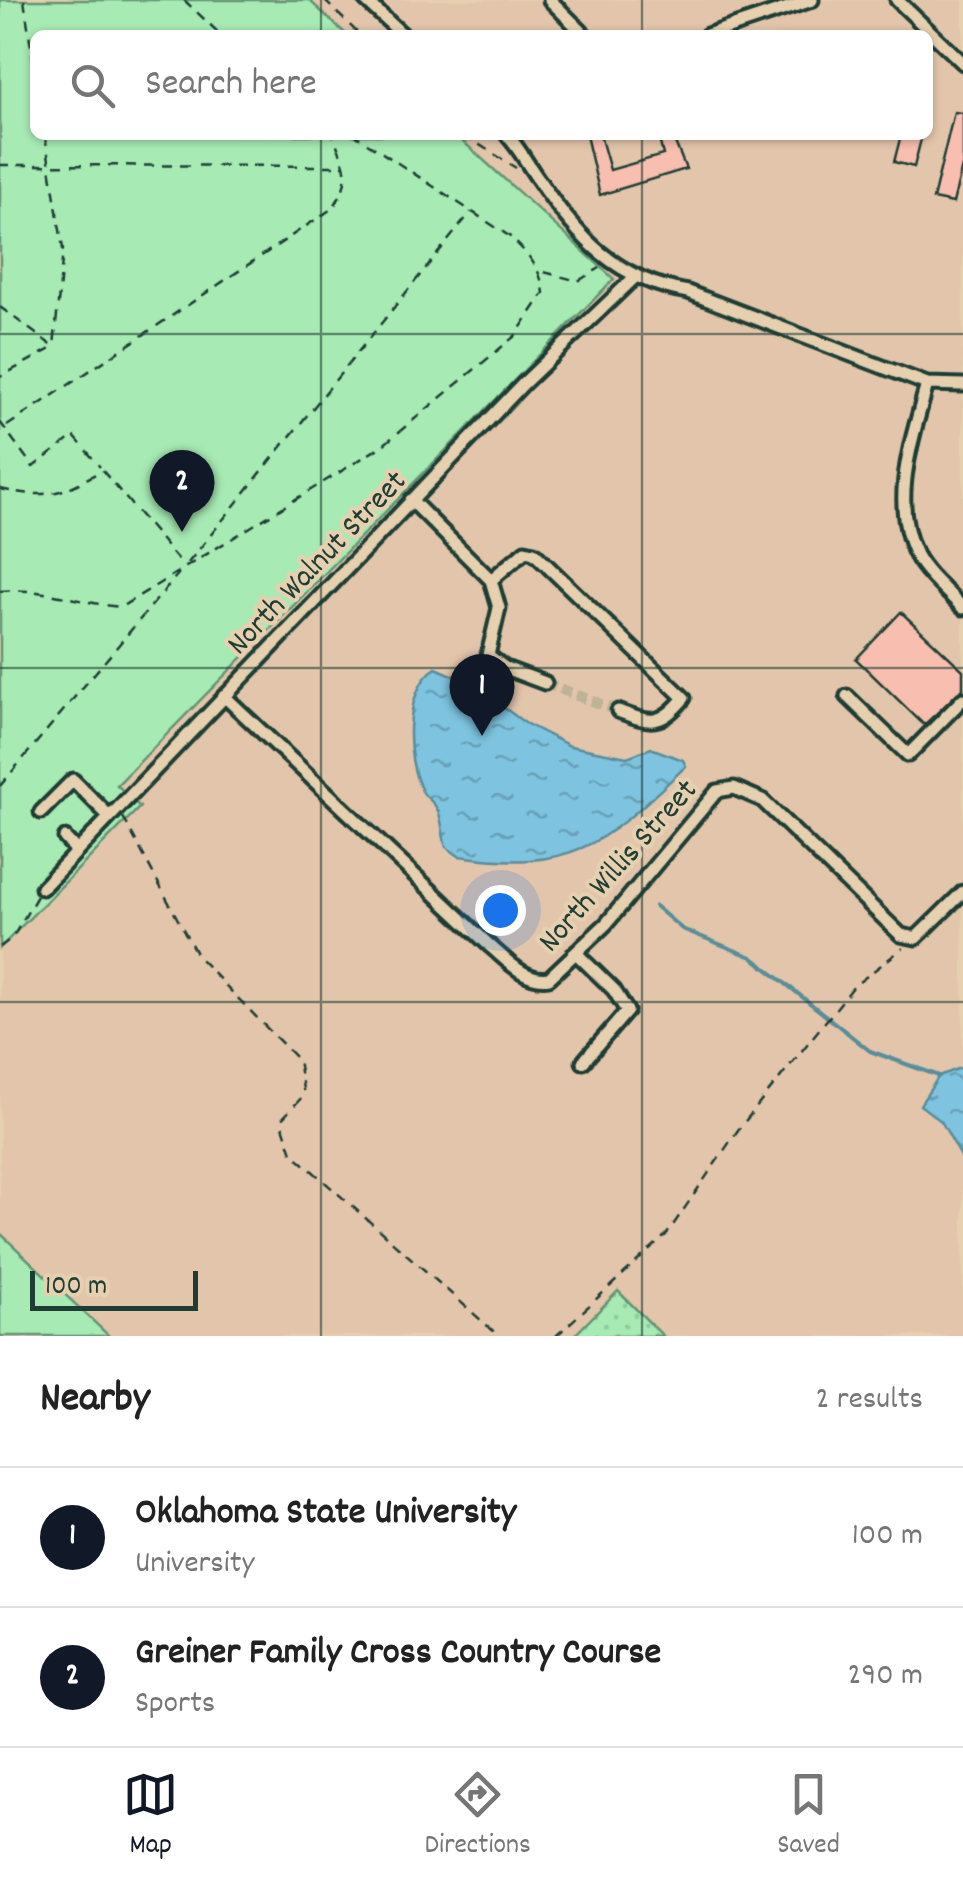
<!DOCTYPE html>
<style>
:root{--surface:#fff;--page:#f2f2f2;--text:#222;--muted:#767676;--line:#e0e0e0;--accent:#111827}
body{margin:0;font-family:Dekko,sans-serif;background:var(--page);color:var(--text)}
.scale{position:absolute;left:30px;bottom:25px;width:168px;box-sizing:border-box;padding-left:10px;border:5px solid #1f3d34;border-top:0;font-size:28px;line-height:35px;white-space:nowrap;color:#1f3d34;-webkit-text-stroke:8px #e6d0b0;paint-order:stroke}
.you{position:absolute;left:500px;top:910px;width:35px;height:35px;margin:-25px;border:8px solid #fff;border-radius:50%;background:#1a73e8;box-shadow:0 0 0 15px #1a73e833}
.badge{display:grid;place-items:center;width:65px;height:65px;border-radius:50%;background:var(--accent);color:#fff;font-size:32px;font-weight:700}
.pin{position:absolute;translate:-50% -82px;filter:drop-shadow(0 2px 5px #0008)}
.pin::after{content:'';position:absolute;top:52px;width:35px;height:30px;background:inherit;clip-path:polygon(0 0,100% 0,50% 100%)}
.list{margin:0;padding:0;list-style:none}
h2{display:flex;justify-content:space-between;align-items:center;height:130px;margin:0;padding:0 40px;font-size:42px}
h2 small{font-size:32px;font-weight:400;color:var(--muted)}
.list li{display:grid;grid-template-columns:65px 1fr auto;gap:30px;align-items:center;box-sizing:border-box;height:140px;padding:0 40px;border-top:2px solid var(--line)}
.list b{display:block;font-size:38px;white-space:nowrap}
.list p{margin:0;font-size:32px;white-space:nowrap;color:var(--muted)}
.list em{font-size:32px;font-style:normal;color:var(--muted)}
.icon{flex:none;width:55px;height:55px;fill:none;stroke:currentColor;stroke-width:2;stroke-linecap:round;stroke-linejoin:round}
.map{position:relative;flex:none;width:963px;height:1336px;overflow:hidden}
.search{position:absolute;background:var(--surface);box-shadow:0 2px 8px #0004;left:30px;right:30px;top:30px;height:110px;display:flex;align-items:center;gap:25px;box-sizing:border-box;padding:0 35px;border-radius:15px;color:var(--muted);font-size:38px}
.sheet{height:410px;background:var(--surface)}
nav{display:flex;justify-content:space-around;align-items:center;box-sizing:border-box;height:140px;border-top:2px solid var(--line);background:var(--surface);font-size:28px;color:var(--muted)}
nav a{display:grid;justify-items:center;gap:5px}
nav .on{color:var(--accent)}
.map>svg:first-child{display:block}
</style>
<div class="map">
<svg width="963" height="1336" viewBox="0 0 963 1336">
<defs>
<pattern id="grass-dots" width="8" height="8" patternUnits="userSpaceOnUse" patternTransform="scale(2.5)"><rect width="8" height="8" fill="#a7eab4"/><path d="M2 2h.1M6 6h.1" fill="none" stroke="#8fca9b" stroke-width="1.8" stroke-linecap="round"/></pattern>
<pattern id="water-ripples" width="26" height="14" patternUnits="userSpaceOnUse" patternTransform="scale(2.5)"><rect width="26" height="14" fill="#7ec3df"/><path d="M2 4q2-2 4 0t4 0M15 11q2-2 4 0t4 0" fill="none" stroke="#67a0b6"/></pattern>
</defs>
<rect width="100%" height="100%" fill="#e6d0b0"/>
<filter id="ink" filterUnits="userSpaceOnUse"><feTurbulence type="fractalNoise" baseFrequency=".01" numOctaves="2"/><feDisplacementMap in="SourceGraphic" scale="20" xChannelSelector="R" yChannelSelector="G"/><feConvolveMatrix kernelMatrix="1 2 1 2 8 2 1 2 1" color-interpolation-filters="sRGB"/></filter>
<g filter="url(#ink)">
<!-- built -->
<path fill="#e3c5ab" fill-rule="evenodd" d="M0,0H963V1336H0ZM35,35H928V135H35Z"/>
<!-- grass -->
<path fill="url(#grass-dots)" stroke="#639474" stroke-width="2.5" d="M618,1291L663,1336H574Z"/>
<!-- park -->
<path fill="#a7eab4" stroke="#639474" stroke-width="2.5" d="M0,0H309L347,35H35V135H456L614,279L117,785L140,807L0,948Z
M0,1233L109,1336H0Z"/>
<!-- water -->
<path fill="url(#water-ripples)" stroke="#588d9b" stroke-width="2.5" d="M436,668L469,682L525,723L570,746L627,757L651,748L683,760L686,766C605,842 577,873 459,856L446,847C442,836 443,819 437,809C434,802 426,798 422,791C405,759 403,688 436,668Z
M963,1067V1160L941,1121L920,1105L939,1076Z"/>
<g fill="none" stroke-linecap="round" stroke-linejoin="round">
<!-- stream -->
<path stroke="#588d9b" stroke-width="4" d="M655,906L682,929L752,957L870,1051L939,1076"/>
</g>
<!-- building -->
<path fill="#f8beb0" stroke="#1f3d34" stroke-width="2.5" d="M954,112L963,113V163L953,203L933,199Z
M586,135H600L610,170L663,155L658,135H672L686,169L600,195Z
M901,135H922L914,167L894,162Z
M901,612L963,670V689L924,725L856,659Z"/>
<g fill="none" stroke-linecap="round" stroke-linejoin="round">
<!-- minor-tunnel -->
<path stroke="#beb397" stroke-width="11" stroke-dasharray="11 5.5" stroke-linecap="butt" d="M545,683L618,711"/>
<defs>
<path id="minor" d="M365,0L403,35
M550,0L585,35
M897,0L963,63
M707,35L812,0
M507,135C520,149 527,164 538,179C578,238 616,280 688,292L927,384L963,385
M927,384C913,438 889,501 916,555C926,574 948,592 963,608
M411,500L491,580
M545,683L505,668L488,655L499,608L491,580L525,551L534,553L684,698C660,726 652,724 618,711
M224,696L490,946C507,960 525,982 549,978L606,924L717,791L734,788L762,800L901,935L916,938L963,892
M847,696L908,755L963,699
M41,812L73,780L109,816
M65,838L76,850
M42,888L524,383L634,278
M577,954L614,990L627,1011L583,1062"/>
</defs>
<!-- minor casing -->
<use href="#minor" stroke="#1f3d34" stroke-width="19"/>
<!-- path -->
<path stroke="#1f3d34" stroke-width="2.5" stroke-dasharray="10 8" stroke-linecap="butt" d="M24,0L35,73
M184,0L221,35
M324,0L360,35
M45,135L63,249L54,347
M464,135L516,168
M0,165L343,166
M544,272L578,281L600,268
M0,307L54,347L0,377
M0,422L33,467L74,436L100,467
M7,426L333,208C353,177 346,168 333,135
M0,489C49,499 60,495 102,470L183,566
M188,563L471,212
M0,591C42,587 79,603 121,607L382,446L515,336L544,293C540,266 528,254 509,236L355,135
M0,786L179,573
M123,817L198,957L298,1060L304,1095L281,1120L292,1153L499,1336
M0,947L13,937L37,896
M556,1336L667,1234L738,1130L854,986L903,948"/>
<!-- minor -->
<use href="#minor" stroke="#e6d0b0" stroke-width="11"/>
</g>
</g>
<!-- grid -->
<path fill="none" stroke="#1f3d34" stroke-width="2.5" stroke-opacity="0.55" d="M321,0V35M642,0V35M321,135V1336M642,135V1336M0,334H963M0,668H963M0,1002H963"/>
<g text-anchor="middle" stroke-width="8" stroke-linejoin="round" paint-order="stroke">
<!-- street labels -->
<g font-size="32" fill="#1f3d34" stroke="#e6d0b0">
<text transform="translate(315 561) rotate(-46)" y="11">North Walnut Street</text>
<text transform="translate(616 864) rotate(-48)" y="11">North Willis Street</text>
</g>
</g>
</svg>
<div class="scale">100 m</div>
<div class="you"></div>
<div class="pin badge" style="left:482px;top:736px">1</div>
<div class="pin badge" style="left:182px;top:532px">2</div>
<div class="search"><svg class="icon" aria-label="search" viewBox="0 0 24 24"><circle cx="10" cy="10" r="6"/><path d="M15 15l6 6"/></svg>Search here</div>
</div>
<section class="sheet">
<h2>Nearby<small>2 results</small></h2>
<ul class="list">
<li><span class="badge">1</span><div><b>Oklahoma State University</b><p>University</p></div><em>100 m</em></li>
<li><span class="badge">2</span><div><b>Greiner Family Cross Country Course</b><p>Sports</p></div><em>290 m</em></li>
</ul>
</section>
<nav>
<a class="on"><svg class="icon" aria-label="map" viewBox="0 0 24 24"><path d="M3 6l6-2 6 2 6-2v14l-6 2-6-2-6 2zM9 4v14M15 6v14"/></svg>Map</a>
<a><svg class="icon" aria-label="directions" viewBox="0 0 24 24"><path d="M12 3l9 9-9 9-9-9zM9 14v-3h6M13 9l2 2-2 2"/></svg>Directions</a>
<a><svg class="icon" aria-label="saved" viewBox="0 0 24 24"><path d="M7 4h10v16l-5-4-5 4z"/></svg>Saved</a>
</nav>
